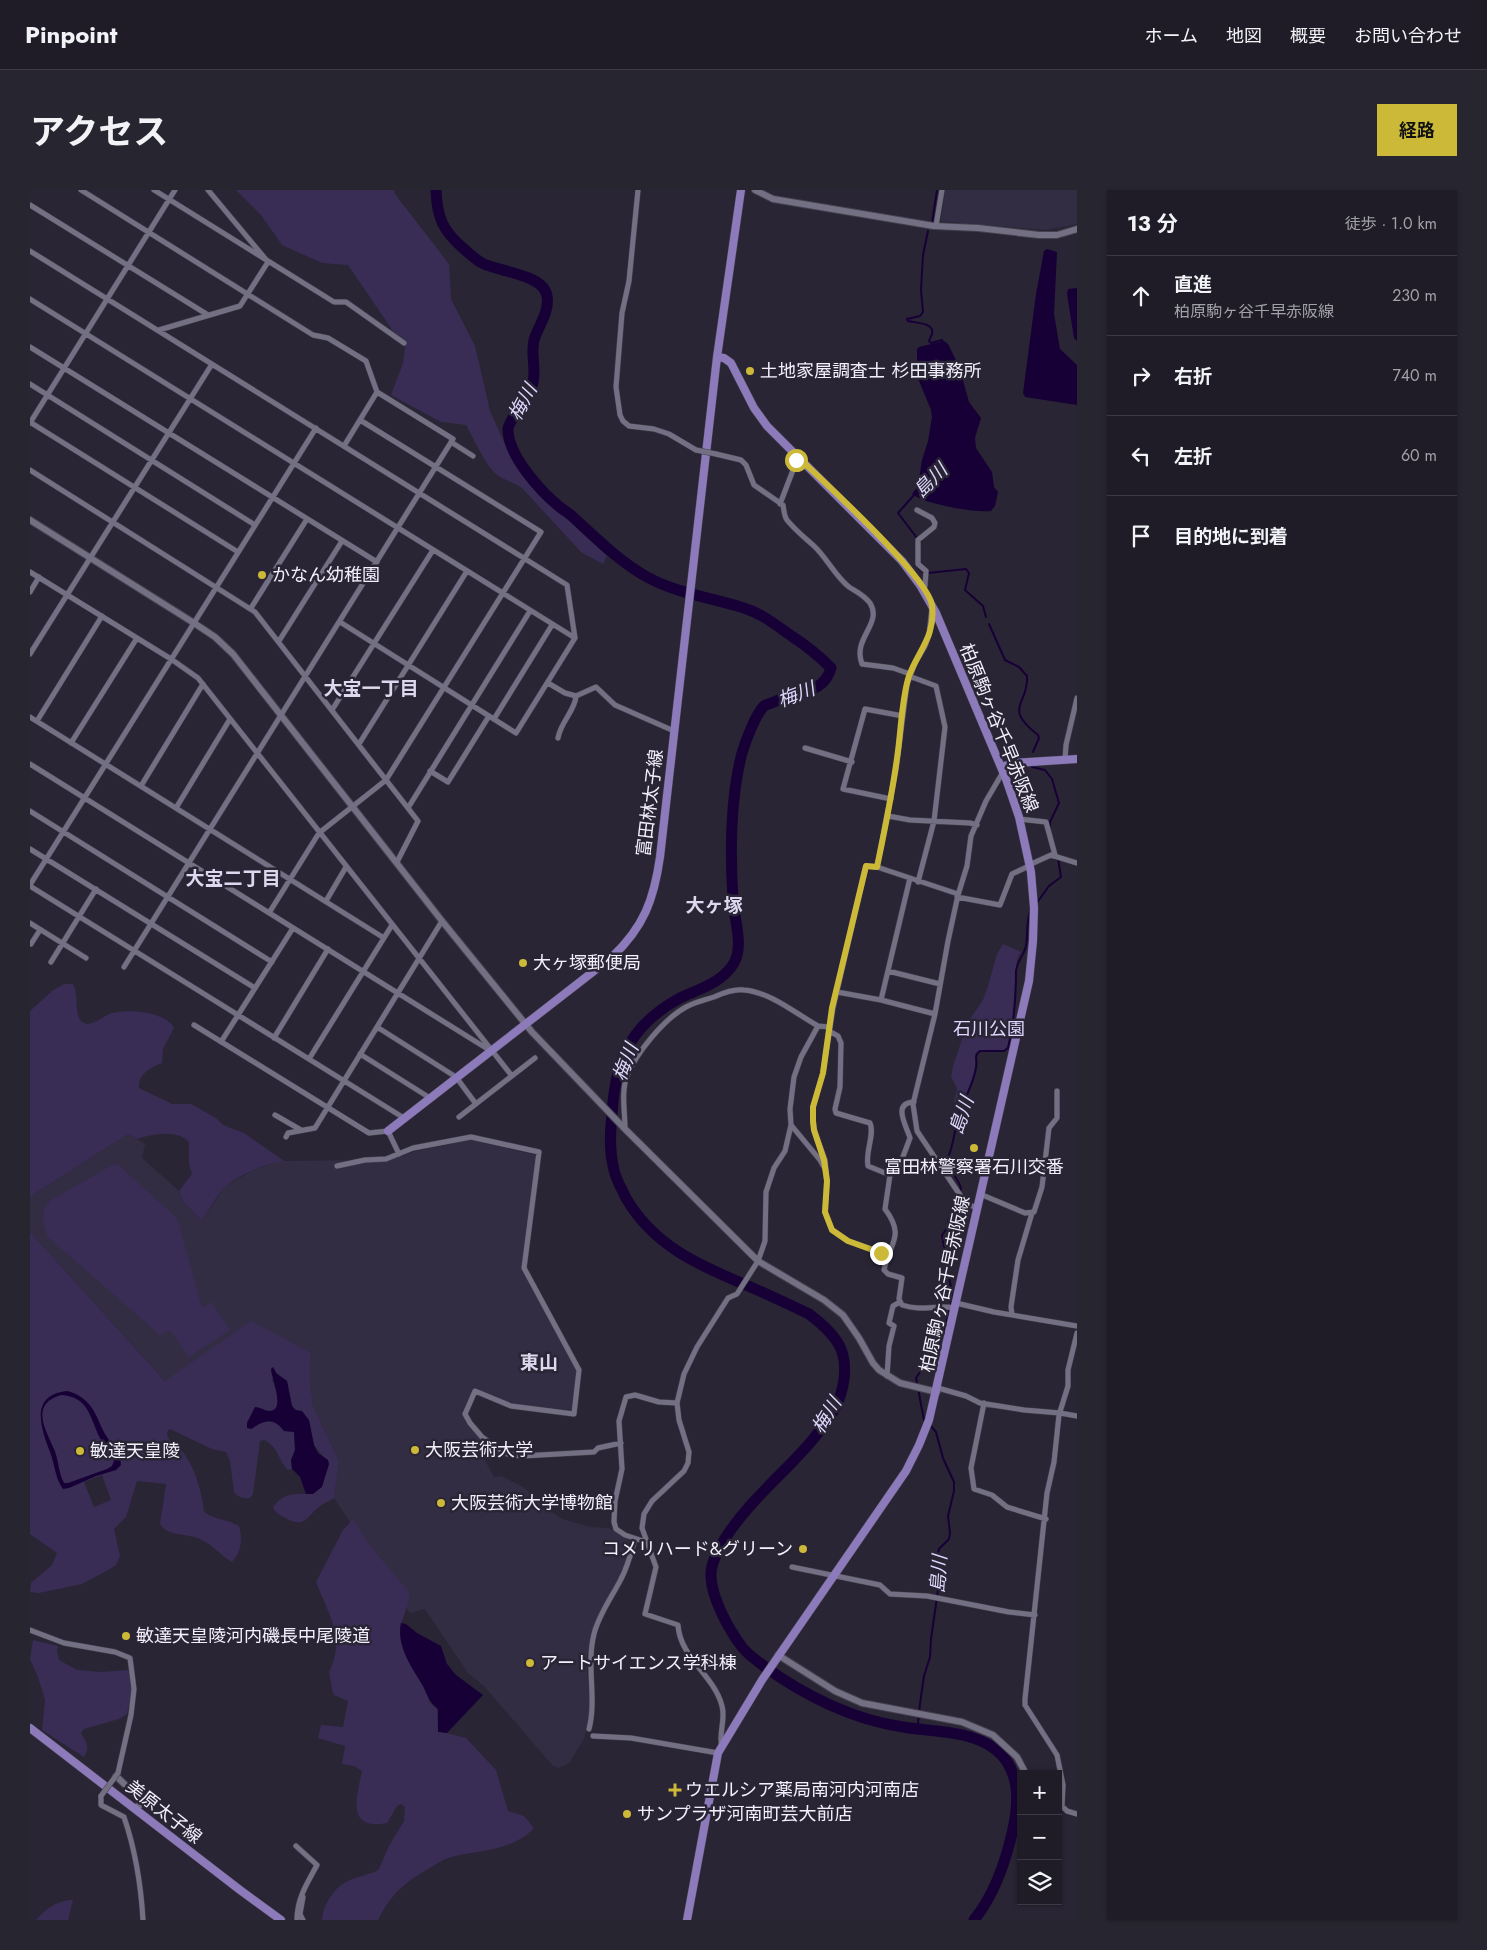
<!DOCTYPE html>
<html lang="ja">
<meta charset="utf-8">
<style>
:root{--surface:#1f1c28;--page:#272530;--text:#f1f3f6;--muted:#a1a1a8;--line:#3c3a45;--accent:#ccb938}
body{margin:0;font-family:Jost,"Noto Sans JP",sans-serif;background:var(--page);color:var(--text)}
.controls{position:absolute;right:15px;bottom:15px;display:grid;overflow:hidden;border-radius:0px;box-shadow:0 1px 4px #0004}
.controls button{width:45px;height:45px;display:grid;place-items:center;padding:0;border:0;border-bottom:1px solid var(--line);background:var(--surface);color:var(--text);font:25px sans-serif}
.stop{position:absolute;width:15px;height:15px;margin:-11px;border:4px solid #ccb938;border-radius:50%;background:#fff}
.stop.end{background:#ccb938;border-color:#fff;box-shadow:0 1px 5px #0008}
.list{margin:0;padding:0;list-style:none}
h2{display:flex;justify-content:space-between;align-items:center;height:65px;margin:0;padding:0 20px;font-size:21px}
h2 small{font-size:16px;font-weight:400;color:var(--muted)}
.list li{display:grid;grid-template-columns:32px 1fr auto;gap:15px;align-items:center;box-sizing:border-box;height:80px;padding:0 20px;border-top:1px solid var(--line)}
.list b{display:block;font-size:19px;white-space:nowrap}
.list p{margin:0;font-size:16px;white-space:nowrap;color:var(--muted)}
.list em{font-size:16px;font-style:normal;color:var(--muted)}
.icon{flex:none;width:28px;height:28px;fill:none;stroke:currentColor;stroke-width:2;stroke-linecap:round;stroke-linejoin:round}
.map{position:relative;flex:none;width:1047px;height:1730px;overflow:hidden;border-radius:0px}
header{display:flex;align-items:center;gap:30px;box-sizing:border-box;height:70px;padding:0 25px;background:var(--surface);border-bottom:1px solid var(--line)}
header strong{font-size:24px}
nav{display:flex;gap:28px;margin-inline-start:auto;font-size:18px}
.intro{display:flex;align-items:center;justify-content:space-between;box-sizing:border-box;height:120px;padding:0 30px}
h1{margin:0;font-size:35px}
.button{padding:12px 22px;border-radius:0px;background:var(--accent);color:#111;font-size:18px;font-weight:700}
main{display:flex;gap:30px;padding:0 30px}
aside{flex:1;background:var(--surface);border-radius:0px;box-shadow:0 1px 4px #0004}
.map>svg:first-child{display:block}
</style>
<header>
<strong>Pinpoint</strong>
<nav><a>ホーム</a><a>地図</a><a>概要</a><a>お問い合わせ</a></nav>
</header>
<div class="intro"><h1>アクセス</h1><a class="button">経路</a></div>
<main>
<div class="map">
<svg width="1047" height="1730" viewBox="0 0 1047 1730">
<rect width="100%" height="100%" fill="#292535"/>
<!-- built -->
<path fill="#332d44" d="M915,0H1047V34L1016,40L911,31Z
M98,944L115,954L112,968L149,1001L153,1012L172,1031L195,996L220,982L247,971L361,970L386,961L440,950L506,965L491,1079L546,1179L543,1218L540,1220L484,1214L444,1197L432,1223L445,1243L472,1264L452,1265L464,1287L471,1286L493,1297L519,1320L532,1329L560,1337L579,1338L600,1351L598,1369L590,1389L575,1413L564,1435L556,1470L561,1520L554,1549L539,1573L529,1578L523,1576L454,1496L438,1483L395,1419L380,1423L304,1308L309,1271L283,1216L280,1189L281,1163L140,1196L0,1042V1008L4,1004Z"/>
<!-- green -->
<path fill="#392d55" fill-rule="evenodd" d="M206,0H364L365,4L419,74L421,109L445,156L460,221L479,263L511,304L577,366L573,374L551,362L492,298C483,291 474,291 465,283C455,274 443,247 436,235L411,232L361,205L373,173L376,151L363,141L318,75L292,73L252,55L231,25Z
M973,754L991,762C984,770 987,783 986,792C986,798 984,802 984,808C983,820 984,853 974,860H949L945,864V877L942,893L929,920L924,912L927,899L921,886L924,873L938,832L953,810L957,799L967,764Z
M34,794H43C49,804 44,823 51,831C53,833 56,834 58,834C65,833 73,827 79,824C96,818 135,821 144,838L133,859L132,873C121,877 108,884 109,898L142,914H161L186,928L193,935L214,943L254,971C240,971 203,988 194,998C185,1008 179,1020 172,1031L153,1012L149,1001L162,984L159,974V952C148,939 121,944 107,949L98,944L4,1004L0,1008V821L22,801Z
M84,974L88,975L147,1028L172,1118L181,1112L200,1140L159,1167L140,1140L130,1145L18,1047C13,1033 9,1023 20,1011Z
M0,1042L135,1191L221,1131L281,1163L280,1189L283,1216L309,1271L304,1308C300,1311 294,1313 290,1316C276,1327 275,1340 254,1327C249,1325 245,1322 243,1317C252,1305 261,1303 276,1304L295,1285L299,1274L284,1255L279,1230L262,1216L257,1191L247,1183L242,1190C245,1197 255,1220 240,1221C235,1222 230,1217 225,1217L217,1233L221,1239C235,1230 243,1227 254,1241L264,1242L265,1260L261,1270L262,1279L258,1280C247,1269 249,1257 234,1250L230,1251L223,1304L220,1308C213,1309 208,1307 204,1302L200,1271L196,1262L182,1259L140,1239L137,1242C138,1255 149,1255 155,1265C167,1283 171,1301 174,1321C180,1329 198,1329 209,1336C213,1349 211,1363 202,1372C190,1365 182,1354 170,1349C158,1343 138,1347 130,1334L136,1294L107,1291L96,1327L84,1339L90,1366L86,1375L78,1380L52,1394L9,1403L0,1402L1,1393L22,1375L27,1363L0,1344ZM72,1285L81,1310L64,1317L54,1292Z
M323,1329L339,1355L379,1402C380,1415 373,1425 370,1438L400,1513L407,1519L408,1541L436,1548L466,1580L478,1621L494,1626L504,1638C481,1663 445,1659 415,1669C409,1672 404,1676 398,1679C374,1693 361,1704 348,1730H292C293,1715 304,1697 318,1691C326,1687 336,1685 345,1682L349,1679L359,1656L374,1631L375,1617L371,1614L367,1616L357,1633C315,1641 327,1606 332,1581L324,1576L312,1574L315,1556L288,1548L291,1535L313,1537L318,1511L304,1505C301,1498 301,1490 299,1482C316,1447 299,1426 286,1392L313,1340Z
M3,1450L28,1456L27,1461L29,1470L47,1480L71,1482L98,1480L102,1501L97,1524L89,1529L54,1539L51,1543C57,1553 60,1557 54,1567L12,1540L15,1510L8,1487L0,1469Z
M39,1710H43L38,1730H6C16,1719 23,1713 39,1710Z"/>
<!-- water -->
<path fill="#170036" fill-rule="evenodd" d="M1017,59L1027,62L1024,124L1030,159L1047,175V215L995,207L993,203L1006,104L1014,61Z
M1047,98V151L1044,148L1037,104L1038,99Z
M914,151L918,154L929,176L939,212L951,228L945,248L946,258L962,282L964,297L968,302L965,316L961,321C945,323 894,314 882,304L888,296L892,270L898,251L902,227L901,220L887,186V159L889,157Z
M243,1177L247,1184L257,1191L262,1216L265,1220L272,1221L279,1230L284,1255L288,1263L298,1270L299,1274L292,1297L283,1304H276L270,1287L262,1279L261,1270L265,1260L264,1242L254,1241C243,1227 235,1230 221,1239L217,1238V1233L225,1217C230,1217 235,1221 240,1221C256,1220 241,1187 241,1179Z
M37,1201C45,1203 51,1206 57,1212C66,1221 69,1233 75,1244C81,1254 91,1263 91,1275L86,1280L66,1286L39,1298L33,1299C25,1288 25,1275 20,1262C10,1236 0,1205 37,1201ZM31,1205C59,1207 59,1226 70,1248C74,1256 81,1262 84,1271L82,1276L77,1279L38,1293H34C28,1282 29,1270 24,1259C15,1239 0,1214 31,1205Z
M371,1433L376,1434L387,1443L411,1456L417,1474L426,1485L453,1505L417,1543L408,1542V1519C399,1512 398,1506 393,1496C382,1478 366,1456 371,1433Z"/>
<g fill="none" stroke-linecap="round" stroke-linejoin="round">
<!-- stream -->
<path stroke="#170036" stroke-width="2" d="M902,33L907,0
M898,41L893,65L891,100L893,122L890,126L877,129L878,131C884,133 905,132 902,144C901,146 900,148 899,151L901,153L912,150L913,152
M885,304L868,323L887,348
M886,375L893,382L898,383L936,379L939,383L935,400L953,416L956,427
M959,434L975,470L989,477L997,486C999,515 972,517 1008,545L1009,548L1003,562
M1002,577L1015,580L1022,589L1029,613L1020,632V638
M1006,714L1019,696L1031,687L1028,668
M894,1230L886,1188L911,1150L921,1115L922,1104L912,1045L918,1037V1031L931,998C928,988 918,979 917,970C924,956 924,940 929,925C934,909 943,895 946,878C948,871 943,866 950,861H974L978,858C984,833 986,806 986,781C987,771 994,765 996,756C998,745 996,733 1000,722
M891,1540L888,1533L890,1514L894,1486L900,1467L901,1449L908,1400L906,1371L909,1359L919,1349L920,1343L918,1326L924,1301V1292L913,1268L906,1242L900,1235"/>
<!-- river -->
<path stroke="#170036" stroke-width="11" d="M406,0C407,28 413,41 434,59C440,64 446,70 452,73C468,82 514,84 517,106C520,122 508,136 504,150C500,166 508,182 501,199C495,213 483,224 478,238C477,265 511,302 531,318C535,321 540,324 543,327C567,349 589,371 617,387C646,403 683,408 714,418C733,424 747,436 763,447C777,456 789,466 801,478C794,504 768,501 746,511C743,513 737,514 734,516C725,525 714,555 711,567C700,613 700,663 703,709C704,730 714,754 704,773C692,793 669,799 650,808C637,815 622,826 612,837C590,861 584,892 582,924C580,943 579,961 584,980C586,990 592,999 596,1008C623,1055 668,1075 716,1095C737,1104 758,1114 779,1124C791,1133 805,1145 811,1159C818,1177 814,1201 805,1218C778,1266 726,1300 696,1347C689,1358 680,1373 681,1387C682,1409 699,1440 712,1457C718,1465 728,1471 735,1477C775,1506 824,1530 873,1537C903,1542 940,1540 965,1559C990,1578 989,1612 983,1639C976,1671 965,1704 944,1730"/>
<defs>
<path id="minor" d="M51,0L283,145L298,148L336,171L347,202L423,249L94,777
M124,0L304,112H316L374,153
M608,0L599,91L592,123L586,197L590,225L593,231L599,236L624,239L639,244L666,260
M0,15L178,125
M906,36L912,0
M0,61L537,395L545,448L486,543L310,432
M0,109L545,448
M129,140L210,116L238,72L178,0
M0,157L347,372
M0,194L225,335
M0,232L208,362
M0,233L145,0
M421,252L443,266
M314,256L347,202
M686,264L711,270L716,275L724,295L753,315C754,320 754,326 757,330C765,340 775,348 784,356C797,368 805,386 819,397C827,402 834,405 840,413C853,434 822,448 832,474L863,478L880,484
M0,280L225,422L388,631L367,672
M750,314L768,267
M887,320L902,328L905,333L904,337L888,350V374L896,381L895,396L892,398
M0,382L141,469L168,488L482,886
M0,402L9,387
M221,418L277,329
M249,451L312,351
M0,464L182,174
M879,486L906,496L915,537L904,631L888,692
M518,493L535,503L546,506L566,497L585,515L644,541
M302,520L403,360
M0,527L354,748
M464,529L522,435
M7,531L72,426
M528,548C531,531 545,521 546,506
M41,553L107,448
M329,554L437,381
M775,558L822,572
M1035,569L1036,555L1047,508
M0,574L456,858
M400,581L418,592L459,526
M111,596L173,494
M861,609L813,599L835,519L873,526
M146,618L200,529
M378,618L500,421
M0,621L242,772
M858,626L880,630L940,633L947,635
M989,629L1016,632L1025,665
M0,659L225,798
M999,675L1021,665L1047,673
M847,677L866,579L877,494L885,473L895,456L899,445L902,417
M0,695L286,238
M0,696L374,928
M927,707L970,715L982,684L999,676
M296,711L316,677
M239,723L289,643L356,590L511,342L330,230
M0,733L56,768
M1,754L10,740
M21,772L66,699
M858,781L910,794
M807,802L851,810L905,824
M851,810L880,688
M164,835L339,943L358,941L369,964
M347,837L426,887L446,914
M799,841L808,846L811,853L810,897L805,919L806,923L840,933C845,944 835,962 838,976L860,985
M244,848L298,759
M191,852L263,738
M330,864L400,908
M279,869L362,735
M884,912C862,913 876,935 880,948L868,980L860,985L855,1019C876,1047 859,1053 854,1080L858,1084L872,1088L869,1109L872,1115C893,1122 907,1114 925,1118
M245,925L271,940
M429,927L505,868
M761,935L790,970L794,977
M595,939C595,922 591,902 597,886C606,863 634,829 656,817C665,812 675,810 684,807C693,803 704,799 714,800C740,802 765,823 788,836
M256,947L258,943L285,938L412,731
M307,976L335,970L356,969L383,958L441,947L509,962L494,1078L549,1180L544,1224L481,1216L445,1201L435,1224L440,1233L452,1247L477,1264L492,1266L564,1262L568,1258L591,1253
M950,1004L995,1023L1004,1022L1012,997L1019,938L1027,928V901
M947,1018L937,1014L932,1008L887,941L883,914L905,824L918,751L928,705L937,676L941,646L956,611L973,582
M859,1065L818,1051L802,1040L795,1022L797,991L795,970L784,940L783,931V917L793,883L803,818L836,676L847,677L928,704
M926,1113L964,1122L1047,1136
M982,1124L981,1117L988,1070L1002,1023
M1047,1143L1038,1180V1196L1029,1225L1024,1272L1017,1303L995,1509V1515L1027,1565L1033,1595L1032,1616L1037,1621L1047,1624
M857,1186L859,1156L864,1136L859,1133L863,1116L870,1112
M908,1198L936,1206L950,1213L994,1220L1030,1223L1047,1226
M954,1213L941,1278L944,1299L962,1305L977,1317L1016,1329
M616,1352L595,1345L586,1339L584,1332L585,1311L592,1279L589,1231L596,1207L605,1205L629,1212L647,1213
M762,1377L850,1395L860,1404L897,1406L979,1422L1005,1425
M0,1440L34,1453L85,1462L100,1468L104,1499L101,1525L88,1583
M559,1539C567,1508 556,1476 564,1444C569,1424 582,1407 591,1389C598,1376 601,1363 605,1349
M563,1546L601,1548L688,1563
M692,1558C688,1544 696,1530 692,1516C684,1485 650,1468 648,1435L615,1424L626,1377L612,1338L614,1324L622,1311L654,1281L658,1273L659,1262L649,1230L647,1213L654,1184L667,1157L698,1108L707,1104L728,1071L735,1051L736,1002L744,978L755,961L761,935L760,919L764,887L771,867L788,836L799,837
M71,1606V1615L94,1627C105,1659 111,1696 113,1730
M266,1656L287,1675C277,1694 267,1708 267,1730
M273,1730L270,1724L273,1707"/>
<path id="tertiary" d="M725,0L743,9L904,36L948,38L1009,45H1027L1047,39
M0,330L164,433L185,447L203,464L412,731L502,842L595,939L728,1071L794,1110L813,1125L829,1148L843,1173L849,1180L870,1193L907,1202
M748,1465L805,1501L832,1513L932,1532L963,1545L987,1567L996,1584
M86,1586L111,1610L112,1614L104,1618"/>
<path id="primary" d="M971,577L984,573L1047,569
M358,941L582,767C614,737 624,709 630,667L687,167L711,0
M0,1538L210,1700L251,1730
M657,1730L688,1563L732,1490L876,1281L889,1255L899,1230L999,791L1003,751L1004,718L1001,682L989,627L976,589L906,423L890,395L872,371L737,236L724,218L701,173L694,168L687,167"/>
</defs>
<!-- minor casing -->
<use href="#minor" stroke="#44404e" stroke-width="6"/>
<!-- tertiary casing -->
<use href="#tertiary" stroke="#44404e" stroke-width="8"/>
<!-- primary casing -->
<use href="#primary" stroke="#44404e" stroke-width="9"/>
<!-- minor -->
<use href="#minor" stroke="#747083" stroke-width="5"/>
<!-- tertiary -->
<use href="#tertiary" stroke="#747083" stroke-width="6"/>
<!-- primary -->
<use href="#primary" stroke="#8c7aba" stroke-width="8"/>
<defs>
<path id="minor-bridge" d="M666,260L686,264
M71,1606L88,1583"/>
</defs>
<!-- minor-bridge casing -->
<use href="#minor-bridge" stroke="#44404e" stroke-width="6" stroke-linecap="butt"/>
<!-- minor-bridge -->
<use href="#minor-bridge" stroke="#747083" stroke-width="5"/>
</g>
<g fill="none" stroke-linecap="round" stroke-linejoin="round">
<!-- route -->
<path stroke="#ccb938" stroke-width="6" d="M766,270L768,267C793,291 897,386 902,415C906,446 888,461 879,486C872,507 871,539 868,561C863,600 855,639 847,677L836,676L802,818L793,883L783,917V931L784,940L794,970L797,991L795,1022L802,1040L818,1051L851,1063"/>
</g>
<!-- markers -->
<g fill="#ccb938" stroke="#292535" stroke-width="2">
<circle cx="720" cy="181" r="5"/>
<circle cx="232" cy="385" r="5"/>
<circle cx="493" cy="773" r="5"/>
<circle cx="944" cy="958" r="5"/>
<circle cx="385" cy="1260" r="5"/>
<circle cx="50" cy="1261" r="5"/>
<circle cx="411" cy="1313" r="5"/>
<circle cx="773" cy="1359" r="5"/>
<circle cx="96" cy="1446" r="5"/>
<circle cx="500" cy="1473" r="5"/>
<path d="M642.5 1592.5h5v5h5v5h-5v5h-5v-5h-5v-5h5z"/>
<circle cx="597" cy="1624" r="5"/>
</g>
<g text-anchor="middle" stroke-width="5" stroke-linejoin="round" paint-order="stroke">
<!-- poi labels -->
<g font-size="18" fill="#f3f0fc" stroke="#292535" text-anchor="start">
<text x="730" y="187">土地家屋調査士 杉田事務所</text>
<text x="242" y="391">かなん幼稚園</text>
<text x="503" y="779">大ヶ塚郵便局</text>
<text x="944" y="983" text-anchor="middle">富田林警察署石川交番</text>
<text x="395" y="1266">大阪芸術大学</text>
<text x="60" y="1267">敏達天皇陵</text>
<text x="421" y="1319">大阪芸術大学博物館</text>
<text x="763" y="1365" text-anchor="end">コメリハード&amp;グリーン</text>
<text x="106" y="1452">敏達天皇陵河内磯長中尾陵道</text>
<text x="510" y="1479">アートサイエンス学科棟</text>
<text x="655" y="1606">ウエルシア薬局南河内河南店</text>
<text x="607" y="1630">サンプラザ河南町芸大前店</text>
</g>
<!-- street labels -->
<g font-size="18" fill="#f3f0fc" stroke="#292535">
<text transform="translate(969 538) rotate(68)" y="6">柏原駒ヶ谷千早赤阪線</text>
<text transform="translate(620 613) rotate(-83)" y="6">富田林太子線</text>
<text transform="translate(915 1094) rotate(-78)" y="6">柏原駒ヶ谷千早赤阪線</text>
<text transform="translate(134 1622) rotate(38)" y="6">美原太子線</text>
</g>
<!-- park labels -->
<g font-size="18" fill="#ded6fc" stroke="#292535">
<text x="959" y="845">石川公園</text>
</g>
<!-- water labels -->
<g font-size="19" font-style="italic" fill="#dfd7fd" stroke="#292535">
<text transform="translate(492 212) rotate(-62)" y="7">梅川</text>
<text transform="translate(900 290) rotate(-45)" y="7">島川</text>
<text transform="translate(766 504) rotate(-21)" y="7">梅川</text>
<text transform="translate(595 872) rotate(-69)" y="7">梅川</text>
<text transform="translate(931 925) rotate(-71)" y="7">島川</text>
<text transform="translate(796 1225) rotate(-59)" y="7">梅川</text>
<text transform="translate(908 1384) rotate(-86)" y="7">島川</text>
</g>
<!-- neighbourhood labels -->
<g font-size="19" font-weight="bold" fill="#ddd8ee" stroke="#292535">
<text x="341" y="505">大宝一丁目</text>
<text x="203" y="695">大宝二丁目</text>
<text x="684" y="722">大ヶ塚</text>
<text x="509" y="1179">東山</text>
</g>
</g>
</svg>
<div class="controls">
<button>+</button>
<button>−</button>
<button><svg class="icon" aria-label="layers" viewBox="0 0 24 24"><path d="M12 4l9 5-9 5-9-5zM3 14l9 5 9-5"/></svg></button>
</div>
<div class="stop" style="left:766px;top:270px"></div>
<div class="stop end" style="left:851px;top:1063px"></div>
</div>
<aside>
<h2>13 分<small>徒歩 · 1.0 km</small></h2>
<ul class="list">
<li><svg class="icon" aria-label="ahead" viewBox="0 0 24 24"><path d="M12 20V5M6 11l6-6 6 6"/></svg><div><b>直進</b><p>柏原駒ヶ谷千早赤阪線</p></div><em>230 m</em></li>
<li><svg class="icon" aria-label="right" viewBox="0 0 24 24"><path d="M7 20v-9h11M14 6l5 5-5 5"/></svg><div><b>右折</b></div><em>740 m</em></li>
<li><svg class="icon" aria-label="left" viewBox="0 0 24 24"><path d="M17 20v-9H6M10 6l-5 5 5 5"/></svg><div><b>左折</b></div><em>60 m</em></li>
<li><svg class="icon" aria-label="arrive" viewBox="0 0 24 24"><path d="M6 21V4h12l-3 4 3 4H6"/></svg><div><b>目的地に到着</b></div></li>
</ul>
</aside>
</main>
